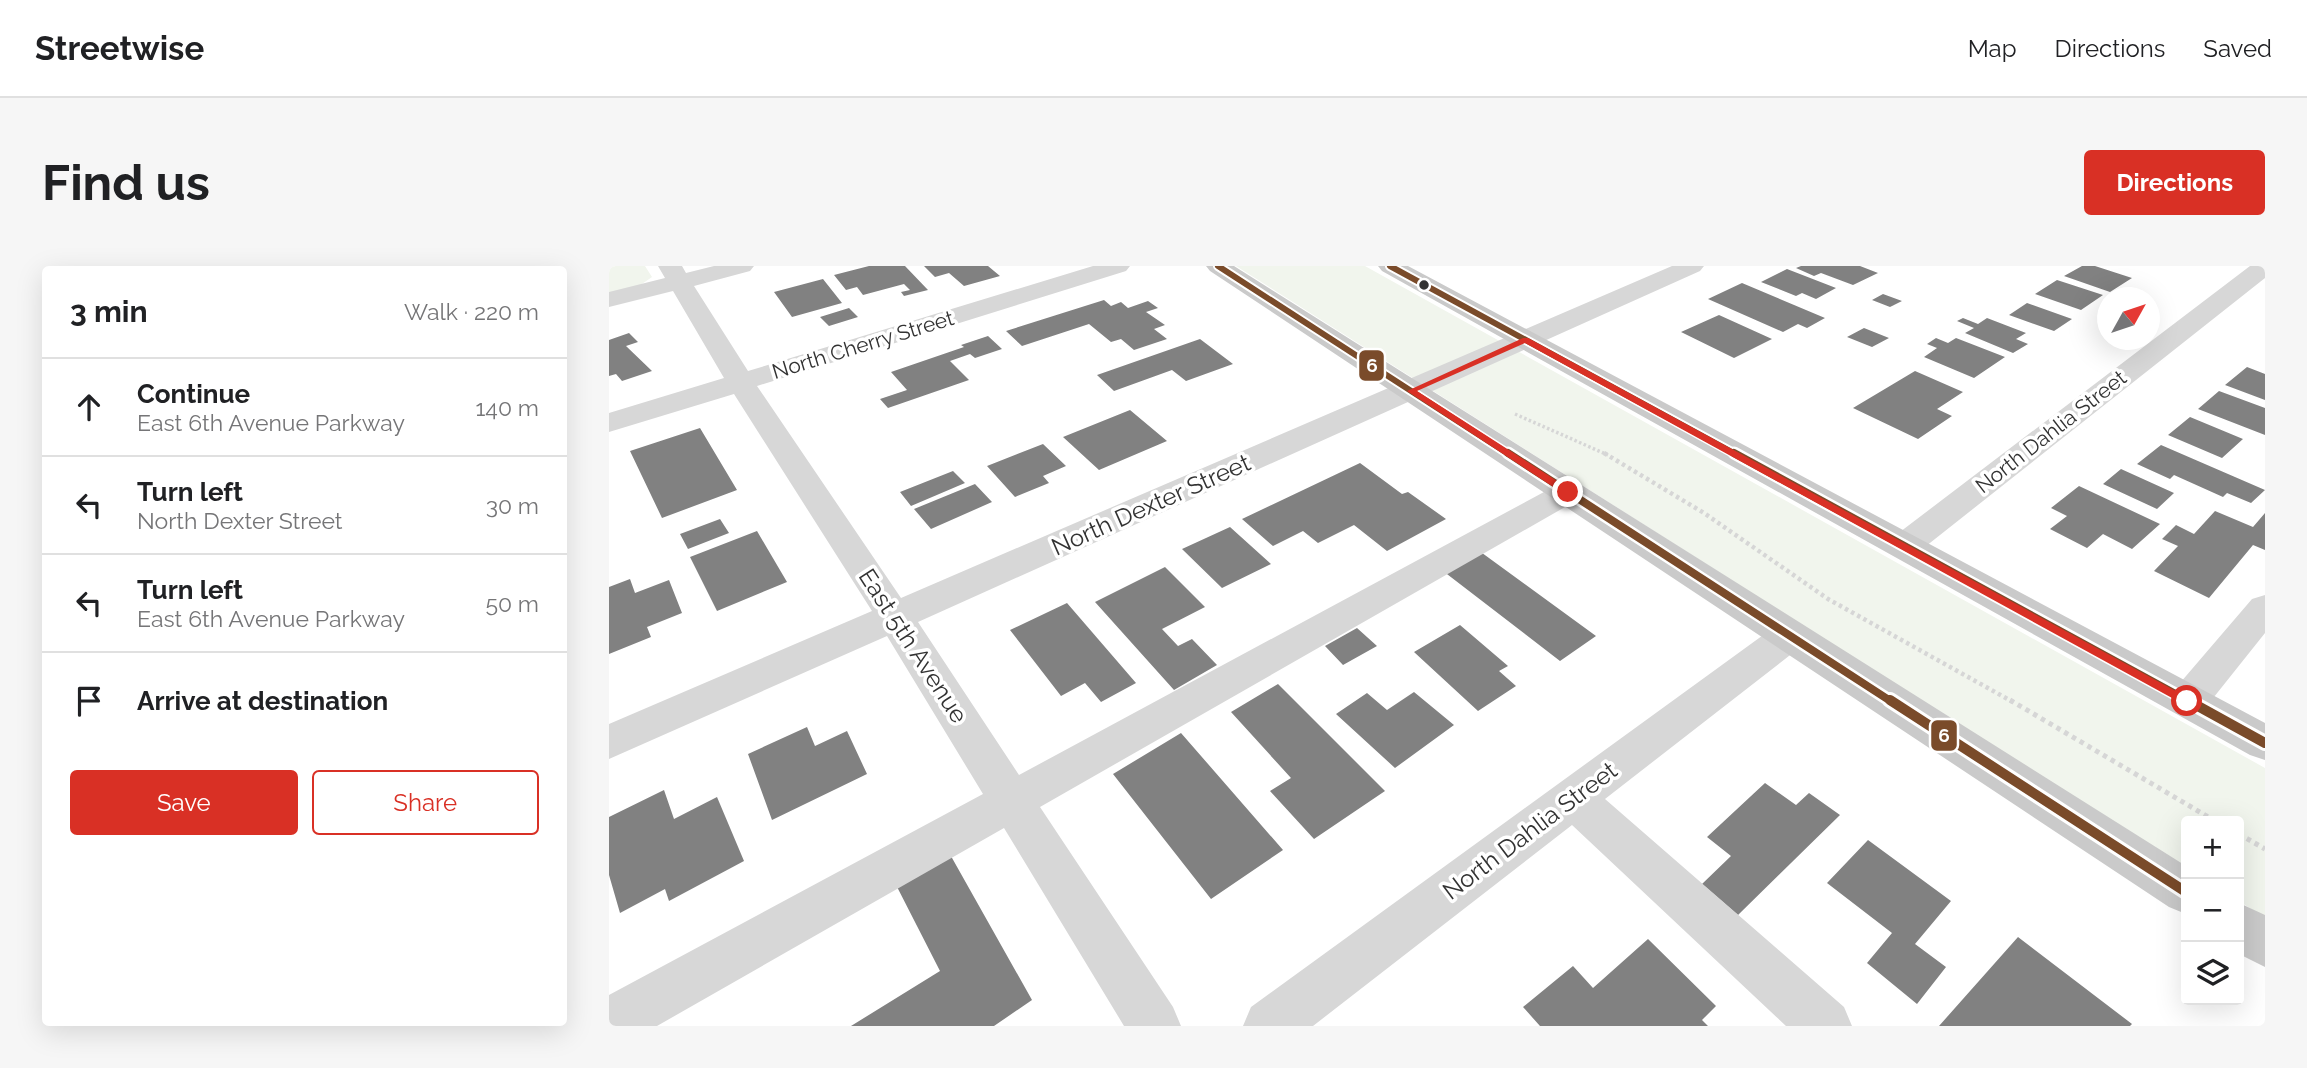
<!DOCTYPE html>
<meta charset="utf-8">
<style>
:root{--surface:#fff;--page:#f6f6f6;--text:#202124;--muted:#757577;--line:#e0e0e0;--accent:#d93025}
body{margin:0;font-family:Raleway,sans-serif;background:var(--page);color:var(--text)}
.controls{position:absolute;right:21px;bottom:21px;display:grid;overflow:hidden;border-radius:7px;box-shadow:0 7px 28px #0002}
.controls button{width:63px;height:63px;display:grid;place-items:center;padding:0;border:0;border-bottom:2px solid var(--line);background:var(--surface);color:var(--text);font:35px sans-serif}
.compass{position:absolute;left:1488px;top:21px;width:63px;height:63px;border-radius:50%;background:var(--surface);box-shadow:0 7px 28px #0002;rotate:50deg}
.stop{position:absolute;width:21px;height:21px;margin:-16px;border:5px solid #d93025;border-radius:50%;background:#fff}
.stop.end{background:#d93025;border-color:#fff;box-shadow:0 2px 7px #0008}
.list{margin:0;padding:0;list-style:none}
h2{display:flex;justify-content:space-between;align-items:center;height:91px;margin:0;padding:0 28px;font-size:30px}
h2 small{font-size:23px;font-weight:400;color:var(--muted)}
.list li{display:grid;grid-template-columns:46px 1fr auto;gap:21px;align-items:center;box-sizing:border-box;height:98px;padding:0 28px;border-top:2px solid var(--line)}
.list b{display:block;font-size:26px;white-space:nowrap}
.list p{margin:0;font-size:23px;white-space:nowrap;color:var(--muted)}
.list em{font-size:23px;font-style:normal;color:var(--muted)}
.actions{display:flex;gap:14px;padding:21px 28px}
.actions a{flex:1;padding:16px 0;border:2px solid var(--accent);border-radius:7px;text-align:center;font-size:24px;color:var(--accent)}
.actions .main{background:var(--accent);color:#fff}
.icon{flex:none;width:38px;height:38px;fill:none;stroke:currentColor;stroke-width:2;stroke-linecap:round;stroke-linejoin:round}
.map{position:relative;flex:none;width:1656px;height:760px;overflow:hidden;border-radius:7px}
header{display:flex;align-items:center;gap:42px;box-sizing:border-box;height:98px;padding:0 35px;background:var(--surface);border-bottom:2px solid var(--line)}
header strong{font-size:33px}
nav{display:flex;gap:38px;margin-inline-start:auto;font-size:24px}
.intro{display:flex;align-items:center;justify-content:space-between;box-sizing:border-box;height:168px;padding:0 42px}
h1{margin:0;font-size:49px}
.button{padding:18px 32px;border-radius:7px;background:var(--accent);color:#fff;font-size:24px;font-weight:700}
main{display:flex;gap:42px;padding:0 42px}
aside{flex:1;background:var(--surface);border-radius:7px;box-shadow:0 7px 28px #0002}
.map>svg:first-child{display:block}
</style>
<header>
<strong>Streetwise</strong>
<nav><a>Map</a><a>Directions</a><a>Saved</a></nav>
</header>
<div class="intro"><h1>Find us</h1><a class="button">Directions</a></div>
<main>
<aside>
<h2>3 min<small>Walk · 220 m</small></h2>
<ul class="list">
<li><svg class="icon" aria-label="ahead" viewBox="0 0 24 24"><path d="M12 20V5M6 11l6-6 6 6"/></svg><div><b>Continue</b><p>East 6th Avenue Parkway</p></div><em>140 m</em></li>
<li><svg class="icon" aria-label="left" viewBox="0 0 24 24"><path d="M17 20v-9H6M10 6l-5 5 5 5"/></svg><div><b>Turn left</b><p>North Dexter Street</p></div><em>30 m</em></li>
<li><svg class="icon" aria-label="left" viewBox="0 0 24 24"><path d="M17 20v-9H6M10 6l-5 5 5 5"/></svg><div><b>Turn left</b><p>East 6th Avenue Parkway</p></div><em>50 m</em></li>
<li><svg class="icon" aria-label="arrive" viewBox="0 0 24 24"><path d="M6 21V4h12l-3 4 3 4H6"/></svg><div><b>Arrive at destination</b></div></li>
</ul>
<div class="actions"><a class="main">Save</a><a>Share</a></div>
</aside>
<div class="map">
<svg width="1656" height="760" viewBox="0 0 1656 760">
<rect width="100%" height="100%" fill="#fff"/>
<!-- green -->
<path fill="#f1f5ed" d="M0,0H36L43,11L30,20L0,28Z
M627,0H756L1656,502V652L1630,635V555H1577V602Z"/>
<!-- building -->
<path fill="#818181" d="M260,0H296L319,24L295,30L292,26L301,24L295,18L254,29L248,21L237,24L225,9Z
M315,0H379L391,10L355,20L340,7L326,11Z
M1192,0H1251L1269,7L1244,19L1212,7L1205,10L1187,2Z
M1473,0H1486L1523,12L1501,26L1455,10Z
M1178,3L1227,22L1207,33L1193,27L1187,30L1152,16Z
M214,13L233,37L183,51L165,26Z
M1448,14L1494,29L1472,44L1426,28Z
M1133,17L1216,52L1198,62L1189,58L1174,66L1099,33Z
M1274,28L1293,35L1281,41L1263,34Z
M495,34L502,40L512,36L519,42L539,35L549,42L537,46L556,59L545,63L558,73L525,84L512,73L502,76L480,58L413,80L397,65Z
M1418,37L1463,53L1445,65L1400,49Z
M240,42L249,51L220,60L211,51Z
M1110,49L1163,73L1125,92L1072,66Z
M1354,52L1369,58L1378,52L1417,67L1407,73L1419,78L1404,87L1356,67L1365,62L1348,55Z
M1255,62L1280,72L1263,81L1238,71Z
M20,67L29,76L17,80L43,105L13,115L7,108L0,110V74Z
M379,70L393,83L366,92L361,88L341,95L360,114L279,142L271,133L298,124L282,106L355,81L352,79Z
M1327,72L1339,77L1347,72L1396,91L1365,112L1315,91L1328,82L1318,78Z
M591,73L624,98L577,115L563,104L505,125L488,109Z
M1638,101L1656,108V134L1616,119Z
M1306,105L1354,126L1328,143L1343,150L1309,173L1244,142Z
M1610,125L1656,142V169L1589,143Z
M521,144L558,175L490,204L454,171Z
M1581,151L1634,173L1613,192L1559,169Z
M91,162L128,224L53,252L21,185Z
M434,178L457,200L434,210L440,217L406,231L378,200Z
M1552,179L1656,224L1642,237L1618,227L1614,231L1565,209L1561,213L1528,198Z
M751,197L793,228L799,226L837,253L778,285L745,259L709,277L694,265L664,280L633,253Z
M1512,203L1565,227L1548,243L1494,218Z
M344,205L356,217L302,240L291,226Z
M366,218L383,236L322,263L305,243Z
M1470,220L1551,258L1523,283L1494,268L1478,282L1441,263L1458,250L1442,242Z
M1606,245L1644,261L1656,247V284L1644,279L1600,332L1545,305L1569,280L1553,273L1567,259L1585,268Z
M111,253L120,267L79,283L71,268Z
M621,261L662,298L613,322L573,283Z
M148,265L178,316L108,345L81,291Z
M869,284L987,370L951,395L834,305Z
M556,301L596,341L553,363L569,380L583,373L608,399L565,424L486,336Z
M21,313L26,327L60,314L73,347L38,361L42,371L0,388V321Z
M458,337L527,417L492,436L476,417L452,430L401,364Z
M851,359L899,400L890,405L907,420L869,445L805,386Z
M748,362L768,380L734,399L716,380Z
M669,418L776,525L705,573L661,525L682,512L622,446Z
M805,426L845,459L786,502L727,448L758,427L778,444Z
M198,461L206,480L238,465L258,508L163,554L139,488Z
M572,467L674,584L602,633L504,508Z
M1156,517L1187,539L1200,527L1231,549L1129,649L1093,618L1122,590L1098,571Z
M55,524L65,553L108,531L135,595L60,635L56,623L11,647L0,609V551Z
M1259,574L1342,635L1306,678L1337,701L1308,738L1258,697L1283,667L1218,617Z
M338,583L423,734L385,760H242L331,705L284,613Z
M1409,671L1523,758L1521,760H1330Z
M1039,673L1107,740L1093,754L1099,760H931L914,741L964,700L984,722Z"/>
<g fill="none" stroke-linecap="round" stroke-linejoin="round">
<!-- path-far2 -->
<path stroke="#d6d6d6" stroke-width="3.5" stroke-dasharray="2.5 2.5" stroke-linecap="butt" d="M906,148L999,189"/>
<!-- path-far1 -->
<path stroke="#d6d6d6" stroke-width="4.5" stroke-dasharray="3.5 3.5" stroke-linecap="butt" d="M995,187L1095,247L1219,333L1404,436"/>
<!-- path -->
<path stroke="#d6d6d6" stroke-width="5" stroke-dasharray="4.5 4.5" stroke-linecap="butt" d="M1401,434L1606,555
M1630,568L1656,583"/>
<!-- minor -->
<path fill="#d7d7d7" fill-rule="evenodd" d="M49,0H73L77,7L105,0H145L141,5L85,20L139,105L484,0H521L517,5L148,120L292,332L1063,0H1095L1091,5L309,356L410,509L948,219L959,216L970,219L975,226L970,233L431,541L564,741L572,760H515L395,562L48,760H0V729L374,528L278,370L0,493V458L263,345L125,128L0,166V147L115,112L64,25L0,41V26L56,12Z
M1641,0H1656V12L1307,288L1295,291L1283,288L1278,280L1283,272Z
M1656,329V367L1593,446L1579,450L1565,446L1559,435L1565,424L1643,333Z
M1181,355L1194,359L1200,369L1194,379L996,533L1235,741L1243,760H1177L963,559L704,760H634L642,741L1168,359Z"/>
<!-- major -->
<path fill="#cacaca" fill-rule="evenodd" d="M597,0H625L1577,600V648L1560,641L601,5Z
M769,0H799L1656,457V494L1641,489L773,5Z
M1630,637L1656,649V701L1630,688Z"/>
<defs>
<path id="bus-1-far2" d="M609,0L901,189
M781,0L1128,189"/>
<path id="bus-1-far1" d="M899,187L1283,436
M1125,187L1581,436"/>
<path id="bus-1" d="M1281,434L1577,626
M1578,434L1656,477"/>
</defs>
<!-- bus-1-far2 casing -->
<use href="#bus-1-far2" stroke="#fff" stroke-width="10"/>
<!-- bus-1-far1 casing -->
<use href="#bus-1-far1" stroke="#fff" stroke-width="13"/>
<!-- bus-1 casing -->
<use href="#bus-1" stroke="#fff" stroke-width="16"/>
<!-- bus-1-far2 -->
<use href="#bus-1-far2" stroke="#7a4b2a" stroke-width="6"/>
<!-- bus-1-far1 -->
<use href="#bus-1-far1" stroke="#7a4b2a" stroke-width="8"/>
<!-- bus-1 -->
<use href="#bus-1" stroke="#7a4b2a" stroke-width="10"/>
</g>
<!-- route -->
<path fill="#d93025" d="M914,72H919L1585,435L1578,439L1574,438L916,77L808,125L962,224V228H955L798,125Z"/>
<!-- markers -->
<circle fill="#333" stroke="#fff" stroke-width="2.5" cx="815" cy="19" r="6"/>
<g text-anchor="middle" stroke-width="7" stroke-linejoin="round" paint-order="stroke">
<!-- far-street labels -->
<g font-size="21" fill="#333" stroke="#fff">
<text transform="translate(254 79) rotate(-17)" y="7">North Cherry Street</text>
<text transform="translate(1442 166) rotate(-38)" y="7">North Dahlia Street</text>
</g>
<!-- street labels -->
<g font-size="24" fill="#333" stroke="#fff">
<text transform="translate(542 239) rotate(-24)" y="8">North Dexter Street</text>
<text transform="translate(304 380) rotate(57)" y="8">East 5th Avenue</text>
<text transform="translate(921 565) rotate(-37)" y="8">North Dahlia Street</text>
</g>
</g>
<g stroke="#fff" stroke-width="2.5">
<rect x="749" y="83" width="27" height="33" rx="7" fill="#7a4b2a"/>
<rect x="1321" y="453" width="28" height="33" rx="7" fill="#7a4b2a"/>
</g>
<g font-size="19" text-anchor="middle" font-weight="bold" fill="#fff">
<text x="763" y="106">6</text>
<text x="1335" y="476">6</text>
</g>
</svg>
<div class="controls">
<button>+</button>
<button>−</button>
<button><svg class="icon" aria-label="layers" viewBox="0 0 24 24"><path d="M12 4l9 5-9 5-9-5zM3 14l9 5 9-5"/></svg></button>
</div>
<svg class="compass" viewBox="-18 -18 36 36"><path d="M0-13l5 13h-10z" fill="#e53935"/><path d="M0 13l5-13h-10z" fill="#757577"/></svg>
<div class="stop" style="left:1578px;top:435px"></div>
<div class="stop end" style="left:959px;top:226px"></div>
</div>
</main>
